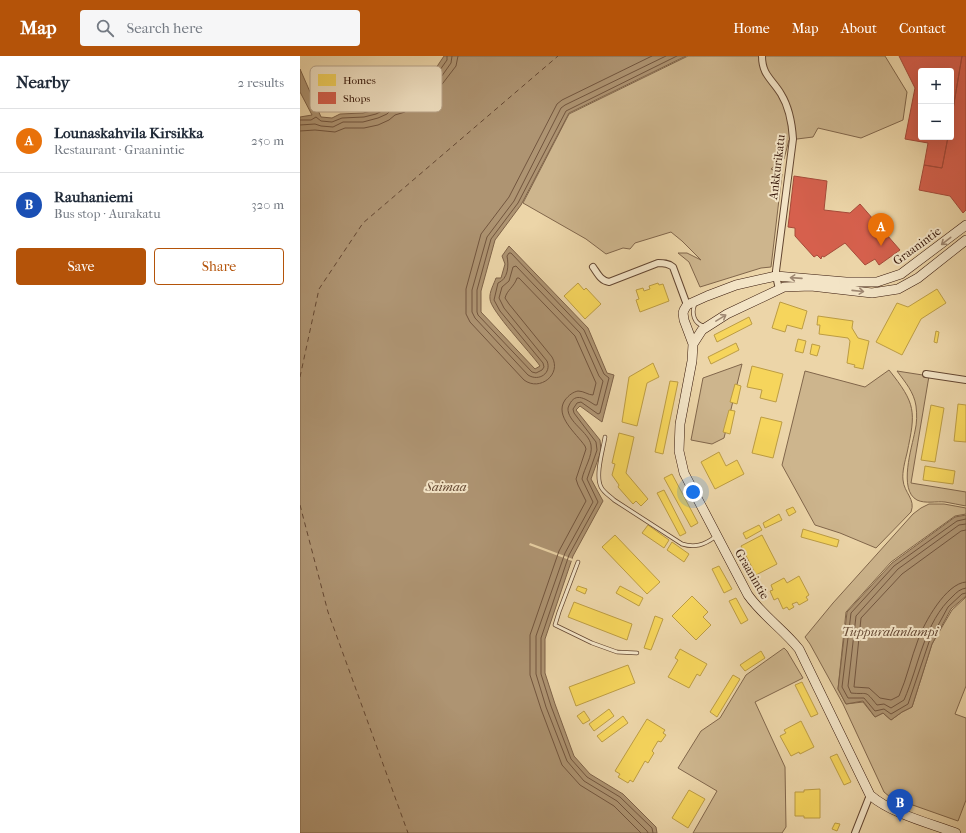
<!DOCTYPE html>
<meta charset="utf-8">
<style>
:root{--surface:#fff;--page:#f6f6f7;--text:#1f2937;--muted:#747a83;--line:#e0e1e3;--accent:#b45309}
body{margin:0;font-family:"IM FELL French Canon",serif;background:var(--page);color:var(--text)}
.controls{position:absolute;right:12px;top:12px;display:grid;overflow:hidden;border-radius:4px;box-shadow:0 4px 16px #0002}
.controls button{width:36px;height:36px;display:grid;place-items:center;padding:0;border:0;border-bottom:1px solid var(--line);background:var(--surface);color:var(--text);font:20px sans-serif}
.you{position:absolute;left:393px;top:436px;width:14px;height:14px;margin:-10px;border:3px solid #fff;border-radius:50%;background:#1a73e8;box-shadow:0 0 0 6px #1a73e833}
.badge{display:grid;place-items:center;width:26px;height:26px;border-radius:50%;background:var(--accent);color:#fff;font-size:13px;font-weight:700}
.pin{position:absolute;translate:-50% -33px;filter:drop-shadow(0 1px 2px #0008)}
.pin::after{content:'';position:absolute;top:21px;width:14px;height:12px;background:inherit;clip-path:polygon(0 0,100% 0,50% 100%)}
.list{margin:0;padding:0;list-style:none}
h2{display:flex;justify-content:space-between;align-items:center;height:52px;margin:0;padding:0 16px;font-size:17px}
h2 small{font-size:13px;font-weight:400;color:var(--muted)}
.list li{display:grid;grid-template-columns:26px 1fr auto;gap:12px;align-items:center;box-sizing:border-box;height:64px;padding:0 16px;border-top:1px solid var(--line)}
.list b{display:block;font-size:15px;white-space:nowrap}
.list p{margin:0;font-size:13px;white-space:nowrap;color:var(--muted)}
.list em{font-size:13px;font-style:normal;color:var(--muted)}
.actions{display:flex;gap:8px;padding:12px 16px}
.actions a{flex:1;padding:9px 0;border:1px solid var(--accent);border-radius:4px;text-align:center;font-size:14px;color:var(--accent)}
.actions .main{background:var(--accent);color:#fff}
.icon{flex:none;width:22px;height:22px;fill:none;stroke:currentColor;stroke-width:2;stroke-linecap:round;stroke-linejoin:round}
.map{position:relative;flex:none;width:666px;height:777px;overflow:hidden}
header{display:flex;align-items:center;gap:24px;box-sizing:border-box;height:56px;padding:0 20px;background:var(--accent);color:#fff}
header strong{font-size:19px}
nav{display:flex;gap:22px;margin-inline-start:auto;font-size:14px}
.search{width:280px;height:36px;background:var(--page);display:flex;align-items:center;gap:10px;box-sizing:border-box;padding:0 14px;border-radius:4px;color:var(--muted);font-size:15px}
main{display:flex}
aside{flex:1;background:var(--surface)}
.map>svg:first-child{display:block}
</style>
<header>
<strong>Map</strong>
<div class="search"><svg class="icon" aria-label="search" viewBox="0 0 24 24"><circle cx="10" cy="10" r="6"/><path d="M15 15l6 6"/></svg>Search here</div>
<nav><a>Home</a><a>Map</a><a>About</a><a>Contact</a></nav>
</header>
<main>
<aside>
<h2>Nearby<small>2 results</small></h2>
<ul class="list">
<li><span class="badge" style="background:#e8710a">A</span><div><b>Lounaskahvila Kirsikka</b><p>Restaurant · Graanintie</p></div><em>250 m</em></li>
<li><span class="badge" style="background:#1a4fb4">B</span><div><b>Rauhaniemi</b><p>Bus stop · Aurakatu</p></div><em>320 m</em></li>
</ul>
<div class="actions"><a class="main">Save</a><a>Share</a></div>
</aside>
<div class="map">
<svg width="666" height="777" viewBox="0 0 666 777">
<rect width="100%" height="100%" fill="#ecd5a8"/>
<filter id="stains"><feTurbulence type="fractalNoise" baseFrequency=".005" numOctaves="4"/><feColorMatrix values="0 0 0 0 .2 0 0 0 0 .09 0 0 0 0 .02 0 0 0 .5 -.17"/></filter>
<radialGradient id="worn" r=".72"><stop offset=".6" stop-color="#630" stop-opacity="0"/><stop offset="1" stop-color="#630" stop-opacity=".3"/></radialGradient>
<!-- green -->
<path fill="#cdb58d" stroke="#81664b" d="M388,0H585L607,36L603,64L561,82L518,72L513,81L489,84L484,103L471,113L482,118L471,211L461,212L400,231L389,206L378,197H387L401,204L382,185L371,176L335,187L330,193L323,192L306,198L286,183L223,147L269,58Z
M442,308L424,382L412,388L391,384L403,322Z
M589,314C616,348 616,355 607,397C605,405 602,416 603,424C604,437 616,443 611,456L576,492L540,477L515,469L482,409L505,315L565,331Z
M597,315L629,320L611,427L666,436V450C659,449 652,447 645,446C637,445 625,448 617,444C598,434 612,391 615,375C617,367 617,358 616,350C614,336 605,326 597,315Z
M629,448H644L666,452V458L655,460L591,506L546,556L538,633L546,648L563,646L575,661L583,657L591,664L602,656L612,651L632,588L652,554L666,541V630L655,658L666,662V744L658,765L590,741L584,736L543,648L510,588L505,581L533,547L613,458L621,452Z
M484,592L487,595L503,622L455,646L485,711L486,771L482,777H393L417,735L378,712L401,675L420,662L446,619Z"/>
<!-- water -->
<path fill="#ae9472" stroke="#7e6248" d="M144,0H386L269,57L221,149L195,184L181,235V256L235,313L240,310C231,297 190,254 190,243C189,236 194,228 196,222H201L205,208L202,200L209,190L288,272L307,317L314,319L302,366L280,350L276,354L300,384L301,395L291,423L303,445L273,500L245,583V617L255,648L274,700L290,718L323,738L356,771L357,777H0V61L12,59L0,36V13L21,61L32,62L40,58L63,57L75,54L83,50L85,46L96,43L115,28L127,23L132,18Z
M666,459V540L651,553L632,588L612,651L602,656L591,664L583,657L575,661L563,645L546,648L538,633L547,556L592,507L655,461Z"/>
<!-- pier -->
<path fill="#ecd5a8" d="M230,487L273,503L272,505L229,489Z"/>
<!-- homes -->
<path fill="#f6d55c" stroke="#bc9c43" d="M278,227L284,234L286,232L301,248L285,263L264,240Z
M358,227L359,229L363,228L369,245L340,256L336,244L339,243L336,234L343,232L344,235L350,233L349,230Z
M637,233L646,247L621,263L602,299L576,286L597,247L608,251Z
M480,246L507,255L502,273L487,269L485,276L472,272Z
M518,260L553,265L552,272L558,282L569,285L563,313L554,311L555,309L547,307L550,285L548,282L519,278L520,269H517Z
M449,261L452,268L417,286L414,279Z
M636,275L639,276L637,287L634,286Z
M498,283L506,285L503,297L495,295Z
M436,287L439,294L411,308L408,301Z
M512,288L520,290L517,300L510,298Z
M353,307L359,321L347,327L337,370L322,366L329,321Z
M452,310L483,318L476,346L460,342L462,334L447,331Z
M370,325L378,326L363,398L355,396Z
M435,328L441,330L437,348L430,346Z
M658,348L666,349V386L654,385Z
M631,349L644,352L635,406L621,404Z
M429,354L435,355L430,378L423,376Z
M461,361L482,366L473,402L452,397Z
M319,377L334,381L326,417L348,443L341,450L336,445L333,448L318,431L319,429L312,419L315,408L312,407Z
M419,396L426,410L437,404L444,418L415,433L401,406Z
M625,410L655,415L653,428L623,424Z
M372,418L398,467L391,471L364,422Z
M364,434L386,477L380,480L357,437Z
M493,451L496,456L489,460L486,454Z
M479,458L482,464L465,472L463,467Z
M348,469L369,484L364,492L342,477Z
M459,469L462,474L446,483L443,477Z
M503,473L539,484L537,491L501,481Z
M315,479L360,526L347,538L302,491Z
M462,479L477,508L456,519L441,490Z
M372,486L389,498L384,506L367,494Z
M419,510L432,533L424,537L412,513Z
M499,520L509,539L506,541L508,544L499,549L497,546L492,548L494,551L489,554L487,551L483,553L478,542L474,544L470,535L473,534L471,529L484,522L487,527Z
M278,530L287,533L285,538L276,534Z
M320,530L343,542L339,550L316,537Z
M392,540L408,556L403,561L411,569L396,584L372,560Z
M436,542L448,564L441,568L429,545Z
M274,546L332,568L327,584L268,561Z
M355,560L363,563L351,594L344,592Z
M380,593L407,608L400,620L397,618L389,632L368,621L378,604L375,602Z
M461,595L465,602L445,615L440,609Z
M328,609L335,627L276,650L269,631Z
M433,619L440,623L417,661L410,656Z
M502,626L518,658L511,661L495,629Z
M309,653L314,660L294,675L289,668Z
M284,655L290,664L283,668L277,660Z
M323,660L328,667L302,686L297,680Z
M347,663L365,674L363,677L366,679L361,686L358,685L352,695L354,697L348,707L345,705L333,726L330,724L328,727L318,721L320,718L315,715Z
M501,665L514,691L500,698L499,696L491,700L480,680L486,677L484,674Z
M537,698L551,726L544,729L530,701Z
M520,733V762H504V760H495V736H504V734Z
M389,734L405,743L388,772L372,762Z
M535,767L540,768L537,775L532,773Z"/>
<!-- shops -->
<path fill="#d6604d" stroke="#a64a39" d="M599,0H662L651,65V15H621V81H648L642,112L624,109L628,87L605,83L615,32Z
M662,0H666V154L663,157L650,140L619,134L624,109L642,112L648,81H651V65Z
M494,120L527,125L524,154L550,157L560,148L600,194L579,209L575,203L565,209L545,187L524,201L522,200L521,203L517,199L514,201L495,180V172L488,171Z"/>
<g fill="none" stroke-linecap="round" stroke-linejoin="round">
<!-- shore -->
<path stroke="#72553e" stroke-width="1" d="M0,64H11L16,61L21,65L32,66L42,62L64,61L76,58L84,54L88,50L98,47L117,31L129,26L135,21L147,4V0
M0,69L15,68L21,70L33,71L43,66H63L78,62L87,58L91,54L100,51L120,36L133,30L139,24L151,7L152,0
M0,75L15,74L35,76L45,72H64L78,69L89,64L95,59L105,56L123,41L137,34L143,27L156,10L158,0
M666,463L657,465L594,510L551,557L542,631L548,642H564L575,655L584,653L591,658L608,648L629,586L648,551L662,538L666,537
M666,468L659,469L598,513L556,560L548,630L551,637C569,639 564,633 577,649L584,648L591,652L604,644C619,610 624,566 653,540C657,536 660,533 666,532
M666,474L661,475L602,518L561,562L554,631L569,632L580,642L591,644L599,640C607,622 611,602 618,584C624,567 646,527 666,526
M341,777L314,750L280,729L262,709L241,653L230,619V579L259,495L286,445L278,429L276,423L286,393L285,390C276,377 254,360 265,344C269,339 273,336 278,335C284,335 288,339 293,339L296,327L275,280L219,222H217C214,231 207,234 205,242L209,248L252,301C262,318 240,336 224,324L170,266L166,258V233L181,178L209,141L257,48L262,44L352,0
M348,777L347,775L317,745L284,725L267,705L246,651L236,618V580L265,497L293,446L282,423C284,412 293,400 291,389C289,376 267,366 268,352C274,335 284,342 295,349H297L303,325L299,320L280,277L216,210L213,211L209,225L202,231L199,242L204,252L247,305C252,317 239,326 228,319L175,262L172,256V234L187,181L214,145L261,52L265,49L366,0
M353,777L352,772L320,741L287,721L271,703L251,650L241,618V582L269,499L298,446L287,423L297,394L296,386L274,357L273,353L277,347L281,346L298,358L300,357L309,322L304,318L284,274L211,197H209L207,200C209,210 208,223 198,227L194,244L200,255L243,307L244,311L242,314L236,317L232,316L178,259L177,256V234L191,183L218,147L266,55L377,0"/>
<!-- ferry -->
<path stroke="#654833" stroke-width="1" stroke-dasharray="5 4" stroke-linecap="butt" d="M0,321L19,233L63,167L258,0
M0,449L28,556L108,777"/>
<defs>
<path id="lane" d="M395,248C391,257 394,268 404,270
M305,381C303,394 295,419 301,431C304,437 310,440 314,444L382,488C395,492 404,489 415,481
M278,506L259,556L255,569L292,587L317,596L337,597"/>
<path id="street" d="M462,0C462,19 472,23 481,38C489,51 492,67 493,83L476,215V220L479,233
M293,211C298,218 301,225 309,226L358,207C363,207 368,207 373,211L387,249
M626,318L666,324
M555,777L570,739"/>
<path id="secondary" d="M393,288L384,264L383,257L384,254L387,249L407,240L436,229L476,220L546,226H577L601,218L666,169
M656,777C629,767 592,758 570,739L499,593C484,574 463,560 448,539L384,417L379,395L380,368L392,305L393,288L402,274L427,258L484,231L511,230L572,237L598,233L618,222L666,184"/>
</defs>
<!-- lane casing -->
<use href="#lane" stroke="#634631" stroke-width="4.5"/>
<!-- street casing -->
<use href="#street" stroke="#634631" stroke-width="8"/>
<!-- secondary casing -->
<use href="#secondary" stroke="#351609" stroke-width="10"/>
<!-- lane -->
<use href="#lane" stroke="#f3e4c6" stroke-width="3"/>
<!-- street -->
<use href="#street" stroke="#f3e4c6" stroke-width="6"/>
<!-- secondary -->
<use href="#secondary" stroke="#f3e4c6" stroke-width="9"/>
</g>
<!-- one-way arrows -->
<defs><path id="oneway-shaft" d="M-6 0H5M1.5-3L5.5 0L1.5 3" fill="none" stroke-width="1.6" stroke-linecap="round" stroke-linejoin="round"/></defs>
<g stroke="#9e8771">
<use href="#oneway-shaft" transform="translate(646 185) rotate(142)"/>
<use href="#oneway-shaft" transform="translate(496 222) rotate(-176)"/>
<use href="#oneway-shaft" transform="translate(558 235) rotate(6)"/>
<use href="#oneway-shaft" transform="translate(421 262) rotate(-31)"/>
</g>
<g text-anchor="middle" stroke-width="4" stroke-linejoin="round" paint-order="stroke">
<!-- street labels -->
<g font-size="12" fill="#351609" stroke="#f3e4c6">
<text transform="translate(477 111) rotate(-83)" y="4">Ankkurikatu</text>
<text transform="translate(617 190) rotate(-36)" y="4">Graanintie</text>
<text transform="translate(452 518) rotate(60)" y="4">Graanintie</text>
</g>
<!-- water labels -->
<g font-size="13" font-style="italic" fill="#654833" stroke="#f3e4c6">
<text x="146" y="435">Saimaa</text>
<text x="590" y="580">Tuppuralanlampi</text>
</g>
</g>
<!-- legend -->
<rect x="10" y="10" width="132" height="46" rx="6" fill="#f3e4c6" stroke="#baa68d" stroke-width="1"/>
<rect x="18" y="18" width="18" height="12" fill="#f6d55c"/>
<rect x="18" y="36" width="18" height="12" fill="#d6604d"/>
<g font-size="11" fill="#351609">
<text x="43" y="28">Homes</text>
<text x="43" y="46">Shops</text>
</g>
<rect width="100%" height="100%" filter="url(#stains)"/>
<rect width="100%" height="100%" fill="url(#worn)"/>
</svg>
<div class="controls">
<button>+</button>
<button>−</button>
</div>
<div class="you"></div>
<div class="pin badge" style="left:581px;top:190px;background:#e8710a">A</div>
<div class="pin badge" style="left:600px;top:766px;background:#1a4fb4">B</div>
</div>
</main>
